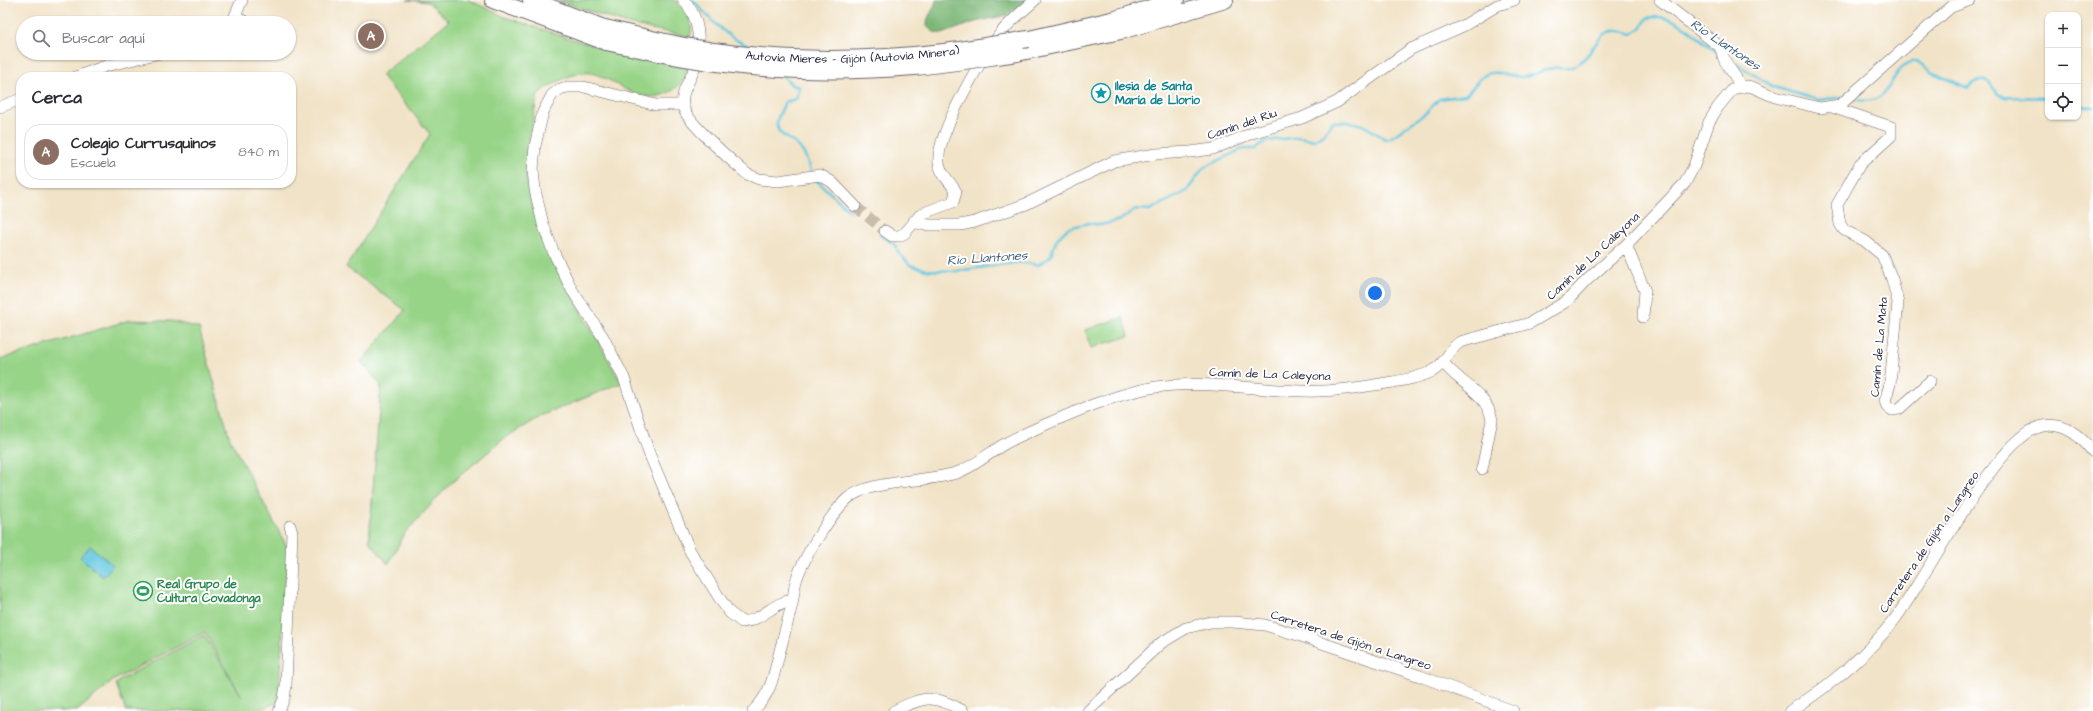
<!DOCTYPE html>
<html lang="es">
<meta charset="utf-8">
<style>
:root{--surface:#fff;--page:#f2f2f3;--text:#2b2b33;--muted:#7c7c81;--line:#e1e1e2;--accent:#c8321e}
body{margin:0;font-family:"Architects Daughter",sans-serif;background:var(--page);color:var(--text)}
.controls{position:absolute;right:12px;top:12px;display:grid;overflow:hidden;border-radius:8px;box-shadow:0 1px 3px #0004}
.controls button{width:36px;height:36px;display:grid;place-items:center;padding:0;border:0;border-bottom:1px solid var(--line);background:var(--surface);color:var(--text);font:20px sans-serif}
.you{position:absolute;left:1375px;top:293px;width:14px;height:14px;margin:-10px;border:3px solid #fff;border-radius:50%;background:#1a73e8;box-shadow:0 0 0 6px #1a73e833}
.badge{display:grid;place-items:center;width:26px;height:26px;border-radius:50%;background:var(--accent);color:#fff;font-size:13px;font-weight:700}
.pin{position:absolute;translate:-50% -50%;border:2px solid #fff;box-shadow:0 1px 4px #0006}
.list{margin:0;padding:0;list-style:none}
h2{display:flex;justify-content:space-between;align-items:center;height:52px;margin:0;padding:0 16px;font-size:17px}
h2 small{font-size:13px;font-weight:400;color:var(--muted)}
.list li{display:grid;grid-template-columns:26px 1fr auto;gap:12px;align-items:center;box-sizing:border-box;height:56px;margin:0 8px 8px;padding:0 8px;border:1px solid var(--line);border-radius:16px}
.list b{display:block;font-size:15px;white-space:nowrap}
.list p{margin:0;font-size:13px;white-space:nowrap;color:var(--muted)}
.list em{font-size:13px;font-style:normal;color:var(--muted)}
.icon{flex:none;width:22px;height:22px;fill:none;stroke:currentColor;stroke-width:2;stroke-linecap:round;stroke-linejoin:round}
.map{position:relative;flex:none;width:2093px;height:711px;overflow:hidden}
.search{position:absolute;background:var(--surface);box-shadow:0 1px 3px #0004;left:16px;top:16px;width:280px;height:44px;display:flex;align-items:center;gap:10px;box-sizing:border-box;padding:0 14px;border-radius:22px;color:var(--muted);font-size:15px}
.panel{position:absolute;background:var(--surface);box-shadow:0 1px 3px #0004;left:16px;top:72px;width:280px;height:116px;border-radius:16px}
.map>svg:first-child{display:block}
</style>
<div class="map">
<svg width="2093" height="711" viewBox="0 0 2093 711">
<rect width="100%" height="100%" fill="#fff"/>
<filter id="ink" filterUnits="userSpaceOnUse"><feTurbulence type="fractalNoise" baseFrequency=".025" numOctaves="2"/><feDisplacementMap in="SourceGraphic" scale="8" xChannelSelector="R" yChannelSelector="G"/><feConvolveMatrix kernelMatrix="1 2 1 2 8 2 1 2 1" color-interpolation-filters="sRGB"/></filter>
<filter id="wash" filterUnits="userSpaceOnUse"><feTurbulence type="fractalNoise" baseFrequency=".012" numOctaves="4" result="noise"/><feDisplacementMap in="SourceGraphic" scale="16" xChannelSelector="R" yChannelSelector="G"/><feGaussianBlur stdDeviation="0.9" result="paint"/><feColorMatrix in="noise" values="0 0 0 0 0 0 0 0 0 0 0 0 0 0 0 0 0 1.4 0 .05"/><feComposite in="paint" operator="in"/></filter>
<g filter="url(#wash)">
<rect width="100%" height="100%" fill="#f1e3c7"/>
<!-- green -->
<path fill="#98d488" stroke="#5d7b62" d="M407,0H469L505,17L568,38L649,60L689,68C683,81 679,89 665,94C635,105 617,79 591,73C576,70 550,85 538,94C534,115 527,143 526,163C525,184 532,206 539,226C560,282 594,330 621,383L541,416L506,437L450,484L405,533L388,564L369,541L381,385L361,362L405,310L346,267L430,134L381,75L449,21L428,2Z
M557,0H674C687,9 694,21 690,37L628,24Z
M1123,317L1129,336L1091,348L1085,330Z
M130,320L171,321L199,328L230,439L288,549L278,702L256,711H126L116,684L122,679L204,635L242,697L205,632L114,680L77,711H0V359Z"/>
<!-- forest -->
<path fill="#7ab674" stroke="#4e6c58" d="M936,0H1027L1008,15L975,22L942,34L934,32L927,26C927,12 934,13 936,0Z"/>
<!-- water -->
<path fill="#63c7e1" stroke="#42748e" d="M90,546L113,565L103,577L80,557Z"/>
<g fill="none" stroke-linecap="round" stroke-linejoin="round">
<!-- stream -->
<path stroke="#63c7e1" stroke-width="2.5" d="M693,0C711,20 728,40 755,48
M1730,60L1774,87L1818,100L1843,97
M782,75L792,85L799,87L796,99L785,102C783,108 777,117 777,123C776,135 790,138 797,145C804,151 809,164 812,173
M1852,99C1898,110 1884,66 1917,61L1931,72L1968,88C1975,81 1979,80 1988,81L1998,94L2005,97L2048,98
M2078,105L2093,107
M815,179L851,212
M880,235L894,244L899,253L910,265L927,270L957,271L1020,262L1038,265L1050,257L1057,239L1068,228L1089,223L1101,225L1120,220L1136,209L1150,210L1187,191L1203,168L1242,149H1255L1266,141L1299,137L1314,140L1324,133L1332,122C1359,121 1363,124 1385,139L1390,138L1426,113L1439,99L1465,95C1474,89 1477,78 1487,74C1496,70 1510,76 1520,77C1530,78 1542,70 1553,68C1563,67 1566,71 1576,65C1598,54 1595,20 1632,34L1641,28L1647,18C1677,12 1694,36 1717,52"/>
</g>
</g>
<g filter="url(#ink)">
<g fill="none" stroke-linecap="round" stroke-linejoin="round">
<!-- minor-tunnel -->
<path stroke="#c8bcab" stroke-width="11" stroke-dasharray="11 5.5" stroke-linecap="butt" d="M855,206L885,231"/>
<defs>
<path id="minor" d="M683,0C702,18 701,49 693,72C688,84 679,95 684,109C688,123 734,163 747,174L759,179L778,181L820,175L832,182L855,206
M1660,0L1719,46C1723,51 1722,56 1725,61C1731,72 1736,75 1741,88
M235,17L248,23
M232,23L242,0
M76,77L106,66L160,53
M683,105H656L584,87H568L560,89L552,95L543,112L535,146L533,170L535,190L543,224L553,251L572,290L603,337L624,378L649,453L690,551L722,602L730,613L742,622C762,621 773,602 793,600
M0,107L21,99
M1832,107L1891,127V136L1860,164L1837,205L1840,224L1844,230L1865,241L1882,255L1892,279L1898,302L1890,384L1885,401L1887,406L1892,410L1899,409L1930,381
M914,221L920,224L930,225H960L975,222L1026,204L1114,161L1156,154L1190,152L1213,149L1255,132L1302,118L1337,102L1411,49L1463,26L1498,5L1514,0
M885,231L892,236H899L905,233L921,214L953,202L956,192C951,182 940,174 939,163C935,137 982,56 1000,34C1010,21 1023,11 1035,0
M1626,245L1645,291L1643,317
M1443,362C1458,383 1487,392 1492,420L1482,469
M279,711L284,699L286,685L292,533L290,526
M753,711C774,691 774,670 782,643C785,630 789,617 792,604C794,595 794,586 797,578C804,557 831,514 847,499C869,479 929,483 959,472C977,465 991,451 1008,442C1021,435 1035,429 1049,423C1082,409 1110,397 1145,389C1202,377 1261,393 1319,391C1340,391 1361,387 1381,384C1398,381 1417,379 1433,371C1445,364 1449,349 1460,342L1530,323L1567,301L1586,281L1626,245L1685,183L1694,166L1709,122L1718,107L1733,89L1746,86L1752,87L1775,97L1820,108L1840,105L1951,7L1970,0
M894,711C924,696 934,694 963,711
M1088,711L1161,643L1186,628L1211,622H1233L1265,625L1298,635L1420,676L1513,711
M1790,711C1828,687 1867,655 1895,619C1926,578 1995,441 2039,427C2062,420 2080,435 2093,452"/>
<path id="highway" d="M493,0L606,42L654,52
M531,0L601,27L656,40
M1029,39L1116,19L1176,0
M1017,53L1121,31L1225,0"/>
</defs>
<!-- minor casing -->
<use href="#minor" stroke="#6a666c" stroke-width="12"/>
<!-- highway casing -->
<use href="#highway" stroke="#6a666c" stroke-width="18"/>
<!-- minor -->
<use href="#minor" stroke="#fff" stroke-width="11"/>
<!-- highway -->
<use href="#highway" stroke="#fff" stroke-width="16"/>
<defs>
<g id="highway-bridge">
<path id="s1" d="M656,40C750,62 849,63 944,52C972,49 1000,43 1029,39"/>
<path d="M654,52C739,71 827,74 914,67C949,64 983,58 1017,53"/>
</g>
</defs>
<!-- highway-bridge casing -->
<use href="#highway-bridge" stroke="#6a666c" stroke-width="18" stroke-linecap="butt"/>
<!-- highway-bridge -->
<use href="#highway-bridge" stroke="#fff" stroke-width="16"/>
</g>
</g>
<!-- icons -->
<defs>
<symbol id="sight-ring" viewBox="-11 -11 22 22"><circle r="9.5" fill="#fff" stroke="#0f9aa8" stroke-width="1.5"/><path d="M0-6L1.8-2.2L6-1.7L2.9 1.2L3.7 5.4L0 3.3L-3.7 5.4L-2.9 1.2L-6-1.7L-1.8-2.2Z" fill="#0f9aa8"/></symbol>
<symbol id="stadium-ring" viewBox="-11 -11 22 22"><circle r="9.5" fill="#fff" stroke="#2e9e5b" stroke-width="1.5"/><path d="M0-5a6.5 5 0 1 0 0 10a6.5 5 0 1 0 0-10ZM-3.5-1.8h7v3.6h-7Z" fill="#2e9e5b"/></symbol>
</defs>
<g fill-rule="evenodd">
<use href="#sight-ring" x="1090" y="82" width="22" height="22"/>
<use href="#stadium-ring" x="132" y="580" width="22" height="22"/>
</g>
<g text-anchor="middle" stroke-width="4" stroke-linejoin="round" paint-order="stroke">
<!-- street labels -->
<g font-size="12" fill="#22223b" stroke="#fff">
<text dy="4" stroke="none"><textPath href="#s1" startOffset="198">Autovía Mieres - Gijón (Autovía Minera)</textPath></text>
<text transform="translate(1242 124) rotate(-19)" y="4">Camín del Riu</text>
<text transform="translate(1593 256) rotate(-43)" y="4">Camín de La Caleyona</text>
<text transform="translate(1879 347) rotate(-85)" y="4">Camín de La Mata</text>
<text transform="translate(1270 374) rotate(2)" y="4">Camín de La Caleyona</text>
<text transform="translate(1929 542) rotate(-56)" y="4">Carretera de Gijón a Langreo</text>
<text transform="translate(1351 640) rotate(18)" y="4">Carretera de Gijón a Langreo</text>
</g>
<!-- culture labels -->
<g font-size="12" font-weight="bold" fill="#0d838f" stroke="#fff" text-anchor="start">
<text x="1115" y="90">Ilesia de Santa<tspan x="1115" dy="14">María de Llorio</tspan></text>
</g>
<!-- leisure labels -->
<g font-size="12" font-weight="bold" fill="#27864d" stroke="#fff" text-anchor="start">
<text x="157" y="588">Real Grupo de<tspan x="157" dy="14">Cultura Covadonga</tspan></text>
</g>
<!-- water labels -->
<g font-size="13" font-style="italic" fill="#395c75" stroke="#fff">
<text transform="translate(1726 44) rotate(34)" y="5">Rio Llantones</text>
<text transform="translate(987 257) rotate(-4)" y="5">Rio Llantones</text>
</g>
</g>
</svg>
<div class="controls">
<button>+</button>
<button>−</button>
<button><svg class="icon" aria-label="locate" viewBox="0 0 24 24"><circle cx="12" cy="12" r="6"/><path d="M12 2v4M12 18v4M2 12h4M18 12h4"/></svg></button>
</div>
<div class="you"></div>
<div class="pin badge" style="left:371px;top:36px;background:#8d6e63">A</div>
<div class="search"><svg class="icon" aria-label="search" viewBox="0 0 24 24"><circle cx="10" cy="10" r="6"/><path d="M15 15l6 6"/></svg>Buscar aquí</div>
<section class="panel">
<h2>Cerca<small></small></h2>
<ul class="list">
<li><span class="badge" style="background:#8d6e63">A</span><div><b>Colegio Currusquinos</b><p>Escuela</p></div><em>840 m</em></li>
</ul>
</section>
</div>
